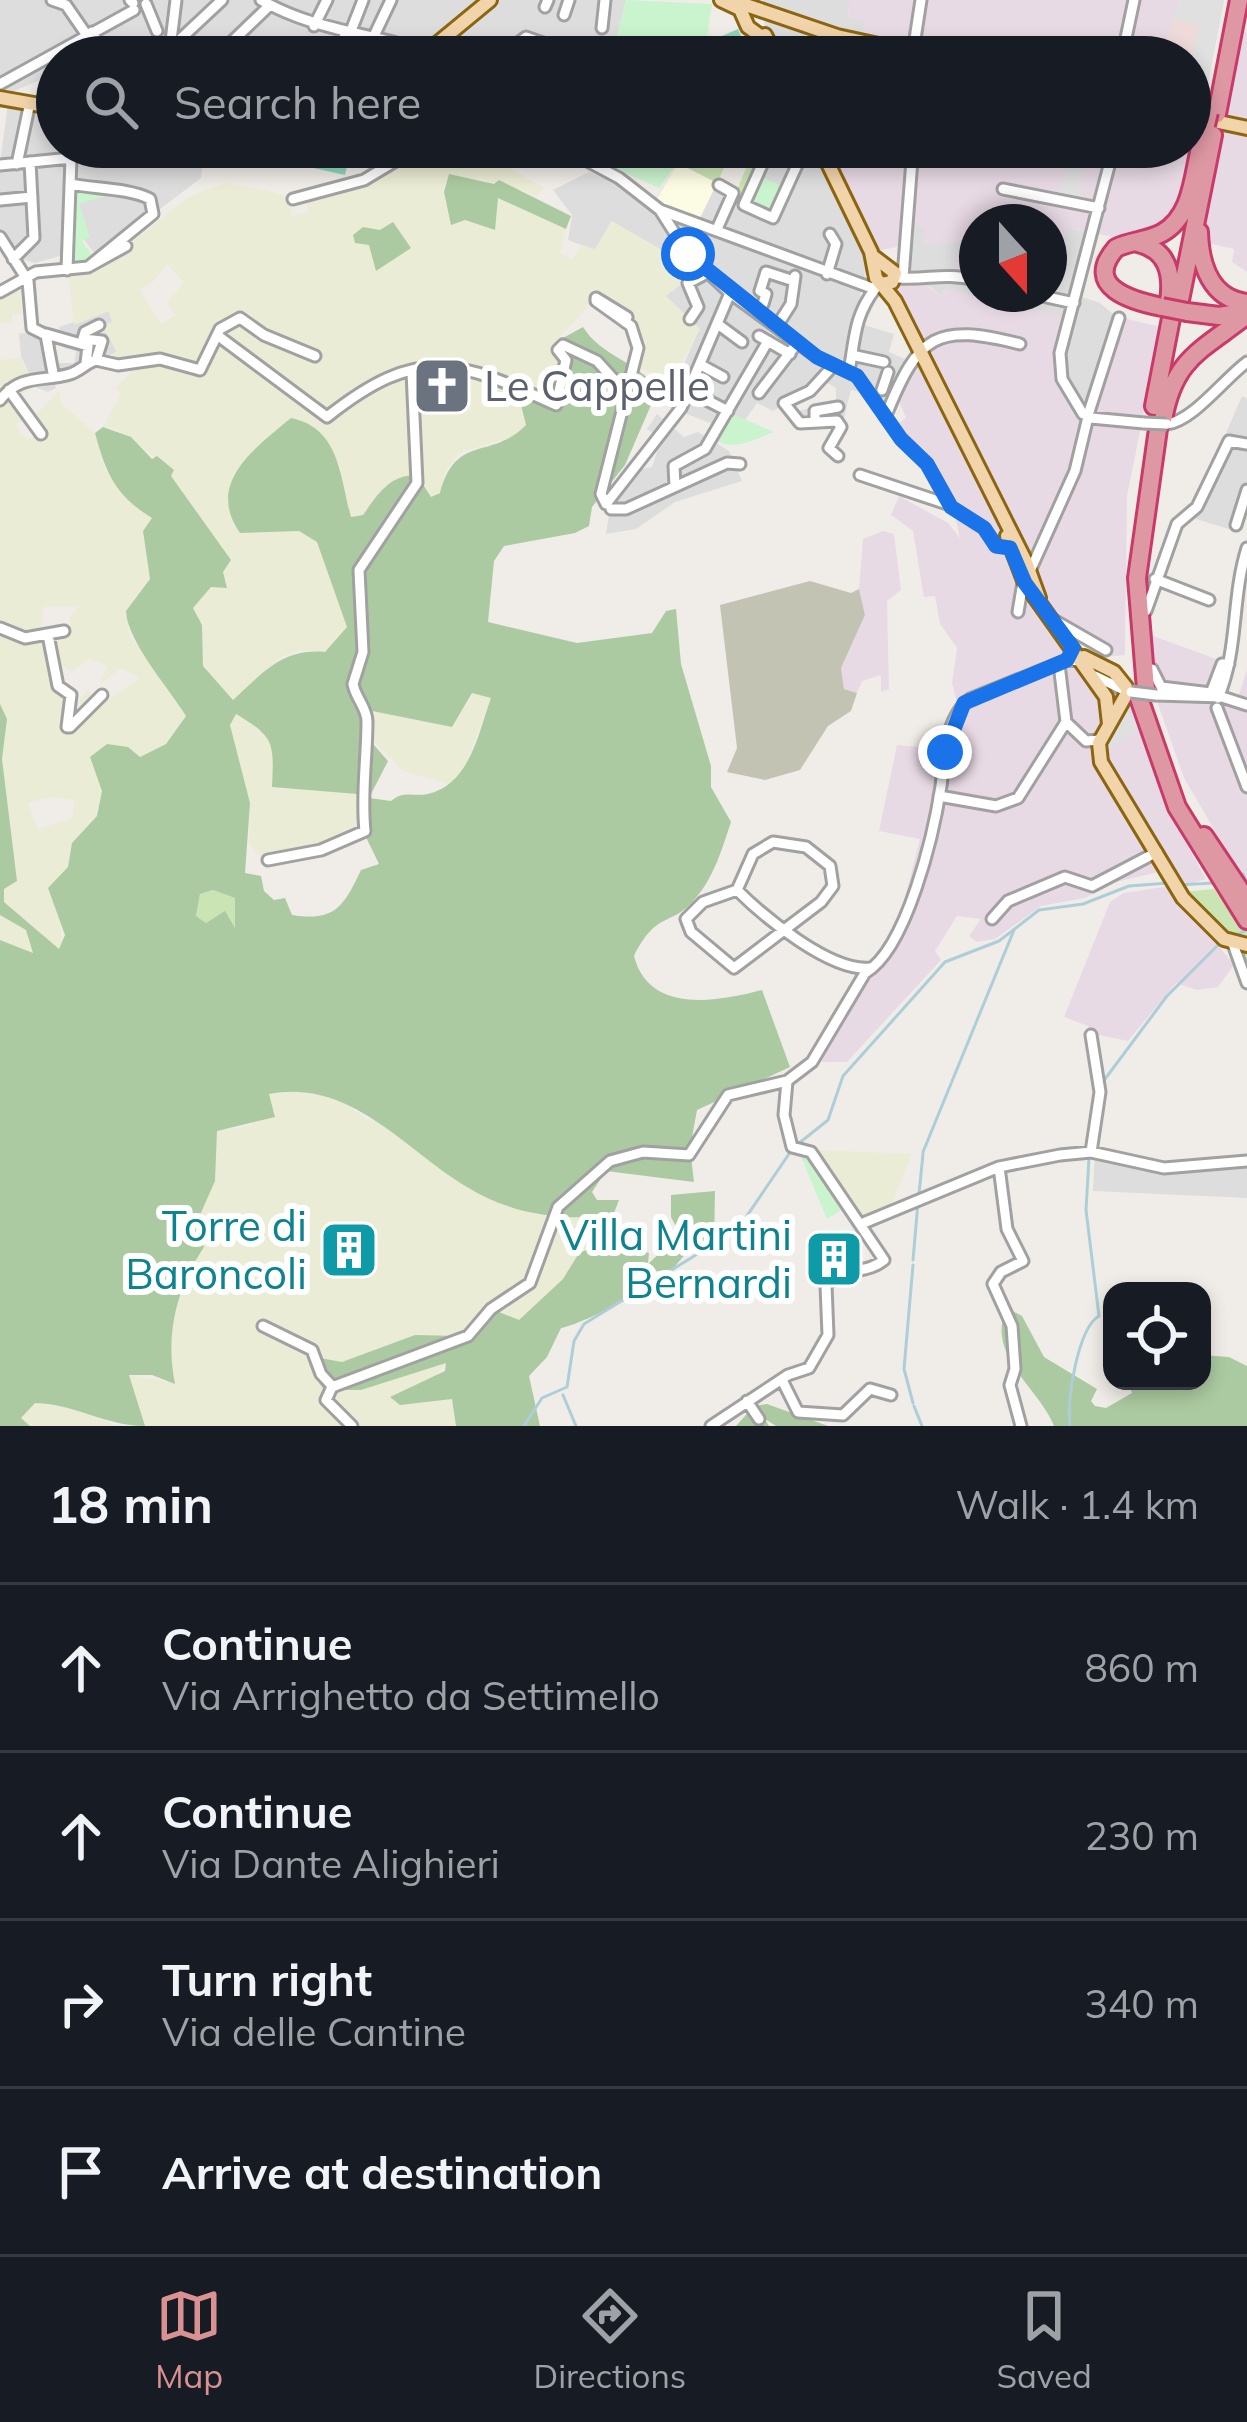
<!DOCTYPE html>
<meta charset="utf-8">
<style>
:root{--surface:#171b24;--page:#242831;--text:#f1f3f6;--muted:#9ea1a6;--line:#363941;--accent:#d99191}
body{margin:0;font-family:Mulish,sans-serif;background:var(--page);color:var(--text)}
.controls{position:absolute;right:36px;bottom:36px;display:grid;overflow:hidden;border-radius:24px;box-shadow:0 6px 18px #0003}
.controls button{width:108px;height:108px;display:grid;place-items:center;padding:0;border:0;border-bottom:3px solid var(--line);background:var(--surface);color:var(--text);font:60px sans-serif}
.compass{position:absolute;left:959px;top:204px;width:108px;height:108px;border-radius:50%;background:var(--surface);box-shadow:0 6px 18px #0003;rotate:159deg}
.stop{position:absolute;width:36px;height:36px;margin:-27px;border:9px solid #1a73e8;border-radius:50%;background:#fff}
.stop.end{background:#1a73e8;border-color:#fff;box-shadow:0 3px 12px #0008}
.list{margin:0;padding:0;list-style:none}
h2{display:flex;justify-content:space-between;align-items:center;height:156px;margin:0;padding:0 48px;font-size:51px}
h2 small{font-size:39px;font-weight:400;color:var(--muted)}
.list li{display:grid;grid-template-columns:78px 1fr auto;gap:36px;align-items:center;box-sizing:border-box;height:168px;padding:0 48px;border-top:3px solid var(--line)}
.list b{display:block;font-size:45px;white-space:nowrap}
.list p{margin:0;font-size:39px;white-space:nowrap;color:var(--muted)}
.list em{font-size:39px;font-style:normal;color:var(--muted)}
.icon{flex:none;width:66px;height:66px;fill:none;stroke:currentColor;stroke-width:2;stroke-linecap:round;stroke-linejoin:round}
.map{position:relative;flex:none;width:1247px;height:1426px;overflow:hidden}
.search{position:absolute;background:var(--surface);box-shadow:0 6px 18px #0003;left:36px;right:36px;top:36px;height:132px;display:flex;align-items:center;gap:30px;box-sizing:border-box;padding:0 42px;border-radius:66px;color:var(--muted);font-size:45px}
.sheet{height:828px;background:var(--surface)}
nav{display:flex;justify-content:space-around;align-items:center;box-sizing:border-box;height:168px;border-top:3px solid var(--line);background:var(--surface);font-size:33px;color:var(--muted)}
nav a{display:grid;justify-items:center;gap:6px}
nav .on{color:var(--accent)}
.map>svg:first-child{display:block}
</style>
<div class="map">
<svg width="1247" height="1426" viewBox="0 0 1247 1426">
<rect width="100%" height="100%" fill="#f0ede8"/>
<!-- residential -->
<path fill="#dedddd" d="M0,0H626L613,54L603,57H101L96,50L86,57H57V73L0,97Z
M763,0H850L848,17L865,20L912,57H776L766,40Z
M9,97L57,105V147H205L201,178L97,257L85,241L76,188L67,254L35,263L11,256L0,239V162Z
M758,147H820L871,252L860,295L874,305L864,325L894,334L889,352L905,359L885,409L865,393L851,390L843,422L795,426L787,414L836,401V388L824,381L773,411L757,403L745,420L732,414L723,428L666,406L699,329L665,296L681,269L678,260L611,222L595,250L568,240L572,215L553,190L589,172L619,184L650,209L678,163L735,194L752,173Z
M904,226H924L949,242L962,241L977,278V294H1049V259L1057,261L1066,227L1089,232L1073,294L1100,303L1115,316L1085,408L1066,383L944,290L942,297L930,287L904,281Z
M109,311L113,322L99,333L106,332L117,352L53,377L56,388L48,392L35,387L21,356L19,333L47,335L54,363H74L76,351L64,348L59,327Z
M1242,396L1247,398V505L1238,532L1190,517Z
M657,414L684,437L698,432L729,451L742,481L675,502L636,529L606,534L610,507L641,469L652,467L661,440L647,429Z
M1095,1151L1164,1165L1247,1158V1198L1093,1191Z"/>
<!-- commercial -->
<path fill="#eedad9" d="M1180,0H1224L1202,114L1190,116V57H1122L1128,30L1179,7Z"/>
<!-- industrial -->
<path fill="#e8dae5" d="M850,0H1180L1166,39L1128,31L1122,57H912L862,42L865,21L848,17Z
M1240,30L1247,32V272L1232,262L1234,249L1208,243L1205,227Z
M1190,116L1200,118L1186,190L1158,230L1118,238L1066,227L1058,262L1049,259V222H977V278L954,272L961,242L925,244L924,226L904,227L902,246L871,252L820,147H1190Z
M904,281L923,283L942,297L945,289L1067,318L1062,366L1067,383L1085,407L1115,316L1161,327L1127,496L1125,655L1102,657L1064,627L1092,682L1132,697L1171,816L1206,879L1173,889L1234,965L1218,987L1197,990L1176,983L1128,1041L1089,1033L1088,1026L1064,1017L1110,902L1124,893L1169,886L1163,871L1112,883L1085,898L1041,906L995,939L977,942L969,936L981,919L957,916L935,951L941,960L847,1062H824L811,1056L899,921L920,839L879,831L897,745L941,749L958,706L952,683L957,648L940,624L935,596L924,597L913,531L891,515L899,496L948,523L960,538L952,503L919,453L890,429L906,418L893,388L916,350L887,292Z
M883,531L894,534L901,590L887,601L889,689L881,692V675L862,681L857,693L844,689L841,668L865,615L859,589L863,539Z
M1148,634L1219,660L1208,693L1237,700L1247,670V886L1184,778L1158,704Z"/>
<!-- education -->
<path fill="#fcfce4" d="M678,163L717,183L700,218L655,202Z"/>
<!-- construction -->
<path fill="#c3c3b4" d="M810,581L851,593L859,589L865,615L841,668L844,689L857,693L851,711L828,726L800,770L765,780L727,772L737,748L720,605Z"/>
<!-- farmland -->
<path fill="#eaecd5" fill-rule="evenodd" d="M447,147H518L522,151L512,169L544,188L537,197L499,180L495,184L477,178L465,220L494,230L497,198L512,203L566,229L560,253L572,260L582,245L595,249L612,221L679,260L691,277L666,296L700,329L676,375L663,377L629,365L647,342L591,303L554,343L562,355L555,403L517,389L526,426L515,436L459,453L446,471L440,492L431,497L381,490L363,515L350,517L339,462L231,520L240,533L299,531L318,543L348,627L325,652L301,650L281,657L233,700L203,666L202,625L193,607L231,560L170,475L174,471L116,429L103,427L121,394L115,389L140,362L109,360L116,351L107,332L98,334L99,326L112,322L109,311L74,325L69,275L111,259L187,198L208,189L226,183L276,193L291,198V216L309,212L306,197L355,186L410,153ZM167,264L184,282L167,303L175,315L161,324L139,289L152,283ZM450,362L470,367L471,411L417,408L414,370Z
M20,291L22,314L12,315V323H0V295Z
M20,357L34,387L13,399L25,418L16,425L20,433L28,440L41,432L34,417L59,390L61,403L95,433L106,471L152,518L143,532L150,579L126,611L131,639L150,657L186,716L166,744L140,757L102,791L97,816L72,843L60,918L63,949H59L4,902V889L17,881L2,759L7,719L0,704V360ZM80,606L70,617V634L42,633L43,607ZM89,659L107,666L100,684L121,668L139,678L109,700L105,696L96,700L88,690L80,699V713L65,727L70,696L54,671L62,665L72,672ZM50,797L74,800L72,818L38,829L28,803Z
M473,693L492,698L461,776L448,784L403,771L366,733L371,711L452,727Z
M236,714L263,730L274,746L280,790L313,787L357,794L364,811L362,829L321,848L262,859L249,844L250,803L230,725Z
M0,915L26,930L34,954L0,940Z
M293,1089L342,1101L365,1118L388,1125L467,1187L502,1203L535,1214L603,1216L606,1227L597,1246L579,1253L563,1279L518,1321L462,1336L415,1335L342,1362L320,1358L315,1376L447,1363L431,1381L391,1397L452,1399L456,1426H145L129,1375L174,1383L167,1345L186,1274L204,1247L196,1224L215,1181L217,1130L251,1126L269,1094Z
M815,1150L912,1154L890,1208L861,1220Z
M35,1403L69,1404L116,1426H30L20,1419Z"/>
<!-- grass -->
<path fill="#cae4b3" d="M689,147L688,151L724,168L717,183L678,163Z
M734,147H758L761,153L743,204L733,199L748,164L730,154Z
M1214,889L1247,931V972L1236,951L1183,892Z
M213,890L235,898V928L231,929L225,912L206,923L196,916L200,894Z"/>
<!-- forest -->
<path fill="#accaa1" fill-rule="evenodd" d="M449,174L494,184L499,180L571,216L566,229L498,198L495,230L465,220L451,225L444,192Z
M393,222L411,248L376,271L369,245L355,243L353,235L363,227L380,230Z
M583,327C602,357 637,361 658,389L625,465L592,507L589,526L575,533L504,546L494,561L488,622L577,643L652,633L666,611L676,609L681,664L711,766V787L731,822C722,849 714,878 694,900C671,927 657,910 634,956C649,1014 716,1002 762,990L790,1067L697,1110L690,1148L694,1182L606,1171L592,1192L597,1200H619L614,1213C620,1230 631,1248 649,1253L648,1264L680,1234L671,1217V1195L715,1191L714,1242L692,1246L672,1270L645,1272L646,1287C637,1297 573,1327 561,1328L547,1357L529,1376L540,1426H456L452,1399L400,1405L390,1397L445,1371L446,1363L361,1390H324L315,1376L320,1358L342,1362L415,1335L462,1336L499,1312L519,1320L563,1279L579,1253L597,1246L606,1227L603,1216C556,1221 507,1212 467,1187C404,1149 350,1078 269,1094L275,1117L217,1131L215,1181L196,1224L204,1247C176,1290 165,1334 175,1384L152,1375H129L145,1426C105,1426 76,1404 35,1403L21,1418L30,1426H0V940L33,953L26,930L0,915V704L7,719L2,759L17,881L4,889V902L59,949L65,935L48,888L68,867L72,843L97,816L102,791L90,757L107,744L128,747L140,757L166,744L186,716C168,687 127,641 126,611L150,579L143,531L152,518C116,496 106,474 95,433L103,427L131,437L152,459L157,456L174,470L171,476L231,560L223,572L227,588L211,587L193,608L202,625L203,666L233,700C263,673 282,648 325,652L347,627L317,542L299,531L240,533C205,483 255,448 291,418C340,428 340,477 351,517L363,515C378,494 389,475 417,475L431,497L440,493C456,433 491,461 526,425L517,389L523,382L554,402L562,356L554,343ZM472,693L491,698C478,734 470,784 428,794C412,797 404,790 391,801L369,798L388,761L366,736L372,711L452,727ZM236,714C275,737 274,743 272,787L357,794L362,829L379,864L361,870C344,906 335,922 292,915L285,898L274,900L264,891L261,876L245,873L250,803L230,725ZM213,890L235,898V928L225,911L206,923L196,916L200,894Z
M1007,1308L1022,1316L1044,1357L1097,1389L1091,1401L1095,1406L1106,1408L1132,1393L1128,1381H1202V1355L1229,1357L1247,1366V1426H1054C1040,1389 984,1354 1007,1308Z
M767,1404L828,1426H776L765,1419L769,1426H736L754,1406Z"/>
<!-- park -->
<path fill="#caf4ce" d="M626,0L712,4L704,57H603L613,53Z
M356,147H400L402,153L384,166L378,156L354,164Z
M588,147H688L659,188L586,155Z
M758,175L786,188L773,216L746,205Z
M72,189L106,196L79,204L90,237L82,241L92,255L90,262L71,267Z
M732,414L774,432C755,439 736,451 717,441Z
M805,1153L841,1210L827,1219L801,1157Z"/>
<!-- pitch -->
<path fill="#8fd6bb" d="M738,29L750,57H714L708,42Z
M285,147H351L345,175L282,161Z
M689,147H734L724,168L687,151Z"/>
<!-- parking -->
<path fill="#e0e0e0" d="M1181,0H1224L1202,114L1190,110V65L1199,26L1171,18Z
M1068,161L1086,165L1079,194L1098,199L1096,204L1059,196Z
M1128,708L1139,729L1109,749L1103,743Z"/>
<g fill="none" stroke-linecap="round" stroke-linejoin="round">
<!-- stream -->
<path stroke="#adced8" stroke-width="3" d="M1243,874L1247,883
M1178,885L1214,883
M1235,936L1246,930
M1102,1083L1167,996L1219,944
M798,1144L828,1120L843,1076L945,962L999,941L1039,910L1083,904L1129,886L1169,883
M923,1152L1014,930
M919,1194L923,1154
M913,1260L918,1202
M913,1265L904,1369L913,1403
M563,1395L576,1426
M914,1406L922,1426
M524,1426L542,1398L567,1387L574,1341L584,1324L738,1229L791,1151
M1070,1426C1066,1401 1078,1328 1099,1316L1086,1210L1089,1158"/>
<defs>
<path id="minor" d="M52,0L66,5L86,34
M130,0L133,3
M261,0C321,34 378,32 439,57
M146,4L157,31
M545,7L548,0
M564,15L569,0
M314,26L327,0
M602,28L605,0
M92,32L105,57
M349,36L363,0
M373,38L391,0
M174,45L222,0
M913,52L921,0
M123,57L134,47L142,57
M169,57L176,0
M216,57L270,5
M336,57L345,35
M523,57L518,43L526,37L549,45L556,57
M1122,57L1134,0
M0,84L134,10
M561,147L619,178L660,210L688,254L730,293L817,357L857,376L901,439L927,464L951,507L984,528L996,546L1010,547
M770,147L744,205L773,218L803,152L814,147
M170,154L171,147
M17,164L29,107
M0,165L71,158
M1003,189L1099,208
M293,199L364,180L419,147
M0,200L32,197
M660,210L872,288L882,284
M717,229L733,193L719,185
M0,237L28,281L32,328L46,335L53,373
M13,259L34,238L30,162
M88,267L126,246
M67,270L71,158L89,147
M827,274L836,244L830,234
M903,277L913,147
M899,278C930,280 942,272 977,280
M0,292L36,272L88,267L153,214L150,199C129,188 95,189 70,184
M1033,294L1074,303
M763,304L766,294L760,291L766,272L794,281
M690,319L698,307L688,283L707,273
M625,322L627,317L596,298V301L631,326L638,348L601,494L606,504L681,408L730,293
M719,325L742,342
M777,326L791,304L795,276
M46,334L88,346L86,363
M217,335L327,417C419,344 458,360 556,405L566,360L558,350L563,345L597,361L628,395
M759,336L790,354
M83,339L102,341L96,360
M82,342L85,332L99,325
M856,356L884,362
M701,365L723,377
M833,366L810,391L784,403L800,423L837,421L841,427L829,448L838,456
M849,371C855,339 854,316 875,289
M9,390L41,434
M882,390L888,372
M689,391L728,411
M759,393L798,342
M0,400C21,373 44,382 70,374C80,371 86,363 96,360L118,365L160,359L200,370L220,329L240,318L264,335L315,356
M1089,412L1119,318
M887,413C919,334 937,323 1020,344
M1083,414L1062,379L1060,353L1114,147
M1091,418L1144,423
M815,421V411L838,407
M1167,424C1193,421 1224,379 1247,362
M860,475L947,504
M675,486L674,466L705,449L768,341
M611,509H626L727,463L740,464
M1236,525L1247,490
M1030,571L1075,471L1087,421
M1155,579L1209,600
M1146,611L1177,524L1197,507L1229,441L1247,444
M1018,612L1023,582
M1052,619L1106,650
M0,628L25,638L64,631
M48,635L58,686L71,695L67,727
M1059,664L1066,722L1086,741L1100,740
M1152,669L1161,687L1211,693L1222,664H1229
M1095,676L1128,692
M1156,695L1222,697L1247,705
M1218,698C1239,649 1231,599 1247,548
M1217,708L1247,787
M70,727L102,695
M939,796L996,806L1018,798L1066,722
M773,842L806,847L830,866L833,886L821,902L734,968L691,932L686,919L703,902L737,890L753,854Z
M268,860L321,850L365,831C361,794 367,758 367,721C367,708 355,697 353,684L363,652L359,570L417,483L412,372
M737,890C765,918 831,972 870,968
M992,919L1008,901L1065,877L1092,886L1157,852
M1233,944L1247,983
M1091,1152L1100,1092L1091,1035
M999,1167L1007,1229L1023,1261L1001,1272L993,1284L1012,1326L1015,1369L1010,1385L1021,1426
M861,1224L999,1167L1060,1155L1091,1152L1164,1168L1247,1161
M263,1326L312,1350L321,1374L333,1387
M782,1380L798,1412L843,1415L870,1389L891,1395
M747,1401L759,1419
M352,1426L326,1400L332,1387L468,1336L491,1309L530,1283L558,1207L610,1161L643,1152L689,1155L728,1095L787,1081
M711,1426L788,1375L809,1368L828,1335L826,1285C844,1266 866,1275 884,1260L811,1152L792,1147L784,1115L787,1081L812,1062L865,973C907,949 934,833 941,786C945,757 945,718 970,699L1067,660L1082,661"/>
<path id="major" d="M721,0L740,9L748,27L766,40
M731,0L837,36L934,57
M765,35L776,57
M421,57L490,0
M0,98L57,108
M1190,116L1247,128
M820,147L871,252L876,278L895,301L1026,562L1039,598
M874,257L895,273L892,282L882,284
M1007,536L1025,583L1106,697L1109,724
M1084,657L1114,672L1126,687
M1126,695L1099,743L1101,762L1183,898L1224,939L1247,945"/>
<path id="highway" d="M1217,114L1239,0
M1199,232C1200,265 1211,299 1247,303
M1138,243C1168,250 1173,274 1169,302
M1179,305L1213,135
M1162,307C1132,301 1082,287 1116,248C1130,241 1147,241 1162,233C1198,213 1192,161 1206,128
M1187,312L1219,316L1245,312
M1154,406L1172,313
M1163,420C1174,358 1201,351 1247,315
M1146,689L1137,578L1158,429
M1139,698L1177,807L1247,920
M1204,836L1247,900"/>
</defs>
<!-- minor casing -->
<use href="#minor" stroke="#a1a1a1" stroke-width="15"/>
<!-- major casing -->
<use href="#major" stroke="#8c6510" stroke-width="18"/>
<!-- highway casing -->
<use href="#highway" stroke="#c93a68" stroke-width="22"/>
<!-- minor -->
<use href="#minor" stroke="#fff" stroke-width="9"/>
<!-- major -->
<use href="#major" stroke="#f2d4aa" stroke-width="12"/>
<!-- highway -->
<use href="#highway" stroke="#de98a4" stroke-width="16"/>
<defs>
<path id="minor-bridge" d="M1144,423L1167,424
M1131,692L1156,695"/>
<path id="highway-bridge" d="M1206,125L1209,112
M1162,307L1187,312"/>
</defs>
<!-- minor-bridge casing -->
<use href="#minor-bridge" stroke="#a1a1a1" stroke-width="15" stroke-linecap="butt"/>
<!-- highway-bridge casing -->
<use href="#highway-bridge" stroke="#c93a68" stroke-width="22" stroke-linecap="butt"/>
<!-- minor-bridge -->
<use href="#minor-bridge" stroke="#fff" stroke-width="9"/>
<!-- highway-bridge -->
<use href="#highway-bridge" stroke="#de98a4" stroke-width="16"/>
</g>
<g fill="none" stroke-linecap="round" stroke-linejoin="round">
<!-- route -->
<path stroke="#1a73e8" stroke-width="15" d="M688,254L817,357L857,376L901,439L927,464L951,507L984,528L996,546L1010,548L1025,583L1073,648L1067,660L964,703L945,752"/>
</g>
<!-- icons -->
<defs>
<symbol id="church-square" viewBox="-11 -11 22 22"><rect x="-9" y="-9" width="18" height="18" rx="4" fill="#6b7280" stroke="#fff"/><path d="M-1.2-6h2.4v3.5h3.3v2.4h-3.3V6h-2.4V-.1h-3.3v-2.4h3.3Z" fill="#fff"/></symbol>
<symbol id="building-square" viewBox="-11 -11 22 22"><rect x="-9" y="-9" width="18" height="18" rx="4" fill="#0f9aa8" stroke="#fff"/><path d="M-4-6H4V6H1V3H-1V6H-4ZM-2.5-4.3h1.7v1.8h-1.7ZM.8-4.3h1.7v1.8H.8ZM-2.5-1h1.7V.8h-1.7ZM.8-1h1.7V.8H.8Z" fill="#fff"/></symbol>
</defs>
<g fill-rule="evenodd">
<use href="#church-square" x="409" y="353" width="66" height="66"/>
<use href="#building-square" x="316" y="1217" width="66" height="66"/>
<use href="#building-square" x="801" y="1226" width="66" height="66"/>
</g>
<g text-anchor="middle" stroke-width="12" stroke-linejoin="round" paint-order="stroke">
<!-- worship labels -->
<g font-size="42" fill="#5b616d" stroke="#fff" text-anchor="start">
<text x="484" y="401">Le Cappelle</text>
</g>
<!-- culture labels -->
<g font-size="42" fill="#0d838f" stroke="#fff" text-anchor="end">
<text x="307" y="1241">Torre di<tspan x="307" dy="48">Baroncoli</tspan></text>
<text x="792" y="1250">Villa Martini<tspan x="792" dy="48">Bernardi</tspan></text>
</g>
</g>
</svg>
<div class="controls">
<button><svg class="icon" aria-label="locate" viewBox="0 0 24 24"><circle cx="12" cy="12" r="6"/><path d="M12 2v4M12 18v4M2 12h4M18 12h4"/></svg></button>
</div>
<svg class="compass" viewBox="-18 -18 36 36"><path d="M0-13l5 13h-10z" fill="#e53935"/><path d="M0 13l5-13h-10z" fill="#9ea1a6"/></svg>
<div class="stop" style="left:688px;top:254px"></div>
<div class="stop end" style="left:945px;top:752px"></div>
<div class="search"><svg class="icon" aria-label="search" viewBox="0 0 24 24"><circle cx="10" cy="10" r="6"/><path d="M15 15l6 6"/></svg>Search here</div>
</div>
<section class="sheet">
<h2>18 min<small>Walk · 1.4 km</small></h2>
<ul class="list">
<li><svg class="icon" aria-label="ahead" viewBox="0 0 24 24"><path d="M12 20V5M6 11l6-6 6 6"/></svg><div><b>Continue</b><p>Via Arrighetto da Settimello</p></div><em>860 m</em></li>
<li><svg class="icon" aria-label="ahead" viewBox="0 0 24 24"><path d="M12 20V5M6 11l6-6 6 6"/></svg><div><b>Continue</b><p>Via Dante Alighieri</p></div><em>230 m</em></li>
<li><svg class="icon" aria-label="right" viewBox="0 0 24 24"><path d="M7 20v-9h11M14 6l5 5-5 5"/></svg><div><b>Turn right</b><p>Via delle Cantine</p></div><em>340 m</em></li>
<li><svg class="icon" aria-label="arrive" viewBox="0 0 24 24"><path d="M6 21V4h12l-3 4 3 4H6"/></svg><div><b>Arrive at destination</b></div></li>
</ul>
</section>
<nav>
<a class="on"><svg class="icon" aria-label="map" viewBox="0 0 24 24"><path d="M3 6l6-2 6 2 6-2v14l-6 2-6-2-6 2zM9 4v14M15 6v14"/></svg>Map</a>
<a><svg class="icon" aria-label="directions" viewBox="0 0 24 24"><path d="M12 3l9 9-9 9-9-9zM9 14v-3h6M13 9l2 2-2 2"/></svg>Directions</a>
<a><svg class="icon" aria-label="saved" viewBox="0 0 24 24"><path d="M7 4h10v16l-5-4-5 4z"/></svg>Saved</a>
</nav>
